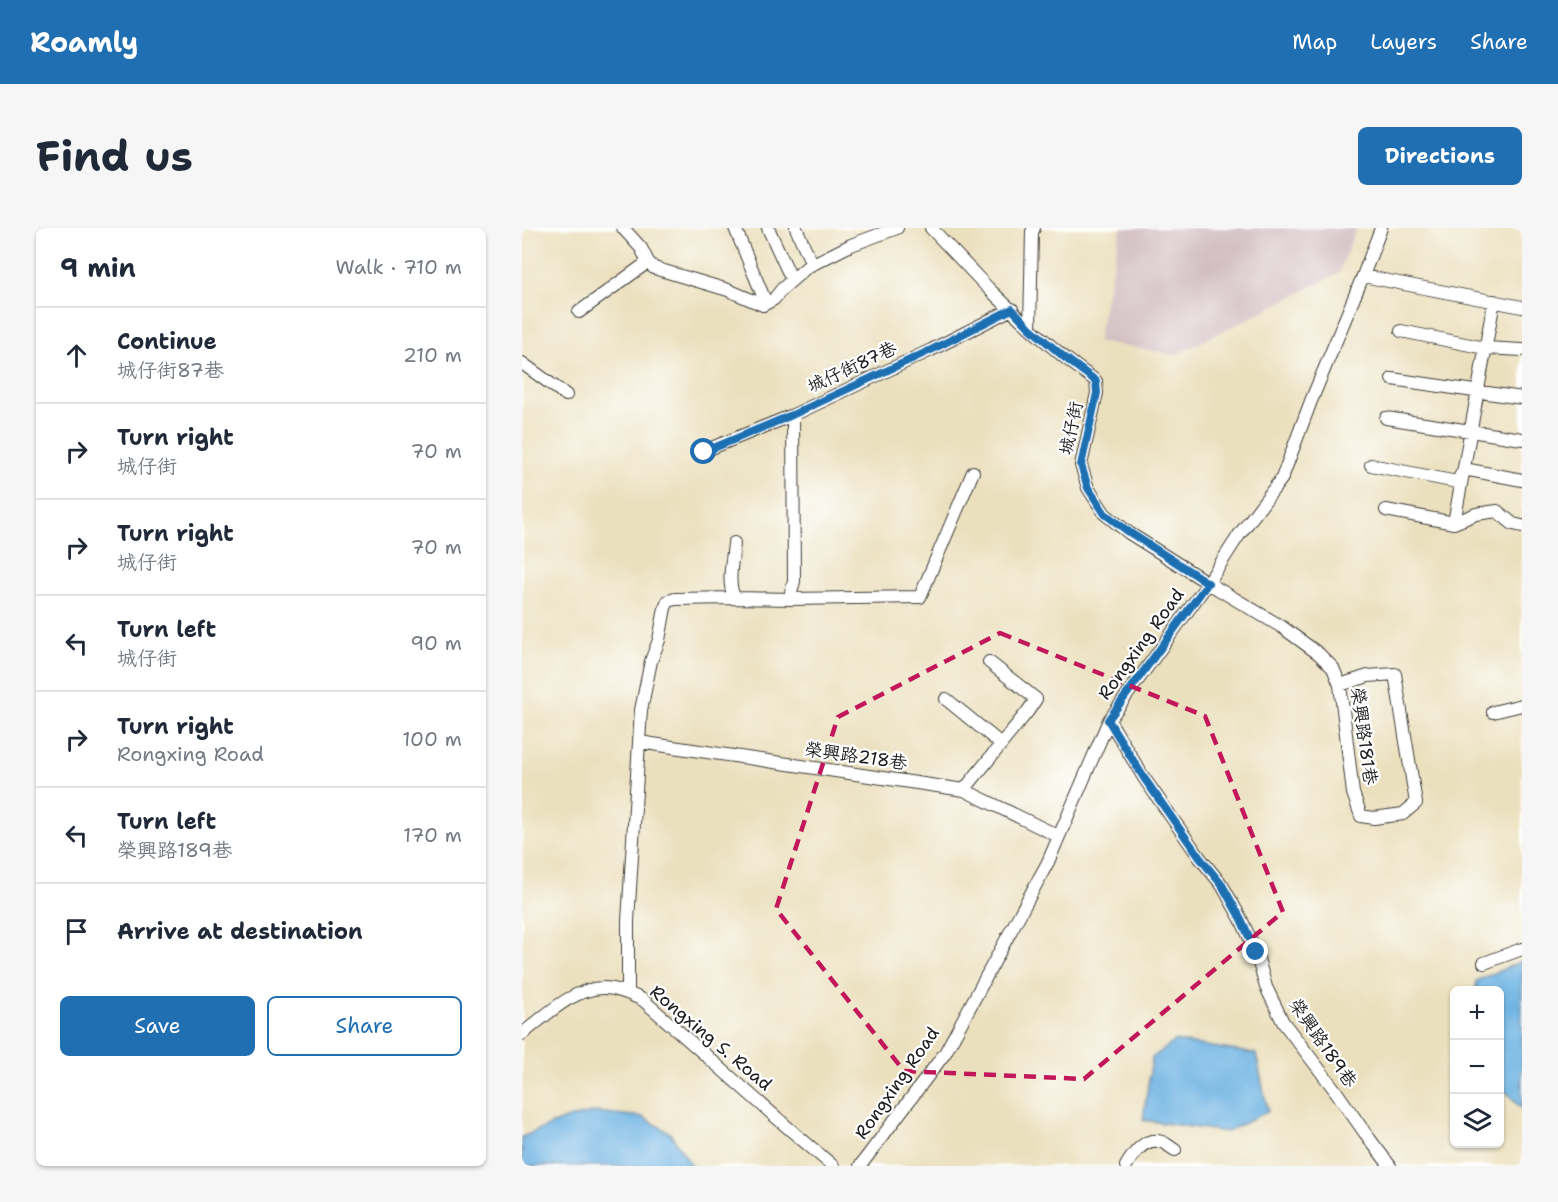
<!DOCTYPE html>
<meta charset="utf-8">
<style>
:root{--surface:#fff;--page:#f6f6f7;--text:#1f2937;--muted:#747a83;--line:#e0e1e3;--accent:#1f6fb2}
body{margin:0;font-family:"Shantell Sans","LXGW WenKai TC",sans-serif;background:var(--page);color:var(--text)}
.controls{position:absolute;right:18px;bottom:18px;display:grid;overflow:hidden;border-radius:9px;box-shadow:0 2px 4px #0004}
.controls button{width:54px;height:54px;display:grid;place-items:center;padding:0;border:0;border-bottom:2px solid var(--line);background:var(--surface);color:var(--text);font:30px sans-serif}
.stop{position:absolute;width:18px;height:18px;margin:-14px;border:4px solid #1f6fb2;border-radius:50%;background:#fff}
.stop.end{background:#1f6fb2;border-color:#fff;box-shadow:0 2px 6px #0008}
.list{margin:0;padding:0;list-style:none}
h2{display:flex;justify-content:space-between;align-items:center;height:78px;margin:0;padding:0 24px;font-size:26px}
h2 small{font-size:20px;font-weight:400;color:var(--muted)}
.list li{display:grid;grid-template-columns:39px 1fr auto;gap:18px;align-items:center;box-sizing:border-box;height:96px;padding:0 24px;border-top:2px solid var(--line)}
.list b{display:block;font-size:22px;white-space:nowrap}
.list p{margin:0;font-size:20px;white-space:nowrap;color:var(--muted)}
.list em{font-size:20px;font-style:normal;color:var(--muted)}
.actions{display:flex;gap:12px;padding:18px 24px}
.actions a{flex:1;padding:14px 0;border:2px solid var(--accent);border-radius:9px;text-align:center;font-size:21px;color:var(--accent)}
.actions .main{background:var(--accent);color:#fff}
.icon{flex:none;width:33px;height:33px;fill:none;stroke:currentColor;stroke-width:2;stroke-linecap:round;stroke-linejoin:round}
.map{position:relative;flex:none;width:1000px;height:938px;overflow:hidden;border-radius:9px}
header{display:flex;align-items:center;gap:36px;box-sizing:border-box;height:84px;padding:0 30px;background:var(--accent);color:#fff}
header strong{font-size:28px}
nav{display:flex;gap:33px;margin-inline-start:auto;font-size:21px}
.intro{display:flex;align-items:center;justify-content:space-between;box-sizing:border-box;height:144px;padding:0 36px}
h1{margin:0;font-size:42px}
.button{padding:15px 27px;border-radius:9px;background:var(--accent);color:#fff;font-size:21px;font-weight:700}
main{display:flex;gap:36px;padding:0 36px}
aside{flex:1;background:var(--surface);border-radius:9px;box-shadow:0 2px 4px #0004}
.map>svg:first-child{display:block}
</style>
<header>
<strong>Roamly</strong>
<nav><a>Map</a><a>Layers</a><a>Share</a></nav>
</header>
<div class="intro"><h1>Find us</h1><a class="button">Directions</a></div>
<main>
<aside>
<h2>9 min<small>Walk · 710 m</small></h2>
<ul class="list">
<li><svg class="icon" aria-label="ahead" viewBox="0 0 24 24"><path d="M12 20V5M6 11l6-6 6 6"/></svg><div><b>Continue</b><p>城仔街87巷</p></div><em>210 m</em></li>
<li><svg class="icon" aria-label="right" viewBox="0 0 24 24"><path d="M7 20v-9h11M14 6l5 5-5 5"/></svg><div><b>Turn right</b><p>城仔街</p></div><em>70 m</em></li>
<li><svg class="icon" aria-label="right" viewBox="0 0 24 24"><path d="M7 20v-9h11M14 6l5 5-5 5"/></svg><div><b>Turn right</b><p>城仔街</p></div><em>70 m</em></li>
<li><svg class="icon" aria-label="left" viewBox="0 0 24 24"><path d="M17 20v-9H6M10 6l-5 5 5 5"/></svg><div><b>Turn left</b><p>城仔街</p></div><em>90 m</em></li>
<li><svg class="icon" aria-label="right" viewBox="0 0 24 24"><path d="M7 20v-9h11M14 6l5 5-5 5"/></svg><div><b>Turn right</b><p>Rongxing Road</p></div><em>100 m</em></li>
<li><svg class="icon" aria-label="left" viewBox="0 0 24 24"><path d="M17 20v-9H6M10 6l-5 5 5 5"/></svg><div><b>Turn left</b><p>榮興路189巷</p></div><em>170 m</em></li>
<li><svg class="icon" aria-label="arrive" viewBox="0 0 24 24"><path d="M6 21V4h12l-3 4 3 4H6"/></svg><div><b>Arrive at destination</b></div></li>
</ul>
<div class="actions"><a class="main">Save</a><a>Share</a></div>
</aside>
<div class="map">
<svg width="1000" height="938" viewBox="0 0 1000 938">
<rect width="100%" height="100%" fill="#fff"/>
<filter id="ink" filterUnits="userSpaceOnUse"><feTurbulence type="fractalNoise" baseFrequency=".0167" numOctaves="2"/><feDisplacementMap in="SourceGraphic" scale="12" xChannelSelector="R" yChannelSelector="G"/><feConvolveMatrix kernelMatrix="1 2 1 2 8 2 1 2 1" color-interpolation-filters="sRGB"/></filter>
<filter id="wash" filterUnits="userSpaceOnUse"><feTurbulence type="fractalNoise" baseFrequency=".008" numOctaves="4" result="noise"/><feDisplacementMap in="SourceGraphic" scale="24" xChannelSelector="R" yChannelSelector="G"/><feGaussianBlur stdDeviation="1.35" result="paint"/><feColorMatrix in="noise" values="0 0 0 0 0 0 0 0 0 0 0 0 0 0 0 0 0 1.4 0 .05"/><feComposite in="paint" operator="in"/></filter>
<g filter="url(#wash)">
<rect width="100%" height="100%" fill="#ebe0be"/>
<!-- industrial -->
<path fill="#d2bec1" d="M599,0H834L817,45L653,127L575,113Z"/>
<!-- water -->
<path fill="#6ab1e1" stroke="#43667e" stroke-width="1.5" d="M1000,733V881L978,857V762H954V753Z
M653,813L734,826L746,883L705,904L621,892L630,830Z
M75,884L121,889L148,905L170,938H0V909L43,891Z"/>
</g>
<g filter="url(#ink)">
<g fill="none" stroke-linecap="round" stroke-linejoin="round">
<defs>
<path id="minor" d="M101,0L119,20L126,34L132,40L206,62L241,77L252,71L260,61L285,39L329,17L375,0
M213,0L244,75
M246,0L270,52
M274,0L290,36
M409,0L466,60L508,100L542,129L574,153L575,165L559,237L566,260L583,286L607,305L686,355L760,399L797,426L811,440L818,457L831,565L839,588L852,590L881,586L894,575L873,446L846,448L818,457
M841,48L1000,79
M57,84L126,34
M508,100L510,4L512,0
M879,103L963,120L1000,122
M0,135L44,167
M870,151L1000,170
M864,190L1000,211
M182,223L271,187L409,122L490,81
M849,237L935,254L942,241L1000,252
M864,282L932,295
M932,295L972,73
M932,295L954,286L975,283L991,296L1000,298
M212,315C211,331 204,356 213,370L269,371V365L272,353L271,187
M269,371L398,369L451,244
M424,471L479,516
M971,484L1000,477
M587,492L622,550L678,630L700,657L719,691L734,724L744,759L761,794L813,862L843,905L868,938
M117,514L442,562L536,608
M442,562L506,483L514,471L467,434
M962,735L1000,721
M106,765V693L119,482L129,433L137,412L143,380L146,373L153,371L213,370
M0,806C22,789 51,760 81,760C95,760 108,766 121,772L264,898L311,938
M338,938L423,825L526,634L587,492L686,355L717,307L760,250L789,173L841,48L859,0
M604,938C611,926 623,908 640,914C644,915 649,920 653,922"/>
</defs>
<!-- minor casing -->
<use href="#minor" stroke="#3b3934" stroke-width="14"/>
<!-- minor -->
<use href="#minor" stroke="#fff" stroke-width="12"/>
</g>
</g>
<g fill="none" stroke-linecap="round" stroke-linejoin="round" filter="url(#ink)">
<!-- route -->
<path stroke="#1f6fb2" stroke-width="8" d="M182,224L270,187L409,122L490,81L508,100L542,129L574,153L575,165L559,237L566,260L583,286L607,304L686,355L586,492L622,550L678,630L700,657L719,691L734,724"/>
</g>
<!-- marked area -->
<path fill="none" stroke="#c2185b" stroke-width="4.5" stroke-dasharray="12 8" stroke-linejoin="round" d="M478,405L683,488L761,684L562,851L382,843L254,681L316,489Z"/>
<g text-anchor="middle" stroke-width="4.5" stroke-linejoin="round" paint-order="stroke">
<!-- street labels -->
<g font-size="18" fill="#1c1c1c" stroke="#fff">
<text transform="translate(330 139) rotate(-25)" y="6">城仔街87巷</text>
<text transform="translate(549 200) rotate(-78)" y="6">城仔街</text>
<text transform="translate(619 416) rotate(-54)" y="6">Rongxing Road</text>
<text transform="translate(842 508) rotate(82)" y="6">榮興路181巷</text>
<text transform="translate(334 528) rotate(8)" y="6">榮興路218巷</text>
<text transform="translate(189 810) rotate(40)" y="6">Rongxing S. Road</text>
<text transform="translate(801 815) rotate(55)" y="6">榮興路189巷</text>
<text transform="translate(375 855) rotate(-55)" y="6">Rongxing Road</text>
</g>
</g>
</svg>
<div class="controls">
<button>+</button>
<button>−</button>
<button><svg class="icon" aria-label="layers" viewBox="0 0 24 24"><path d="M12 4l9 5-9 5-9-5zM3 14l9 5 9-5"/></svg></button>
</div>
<div class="stop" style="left:182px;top:224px"></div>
<div class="stop end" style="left:734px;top:724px"></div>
</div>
</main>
